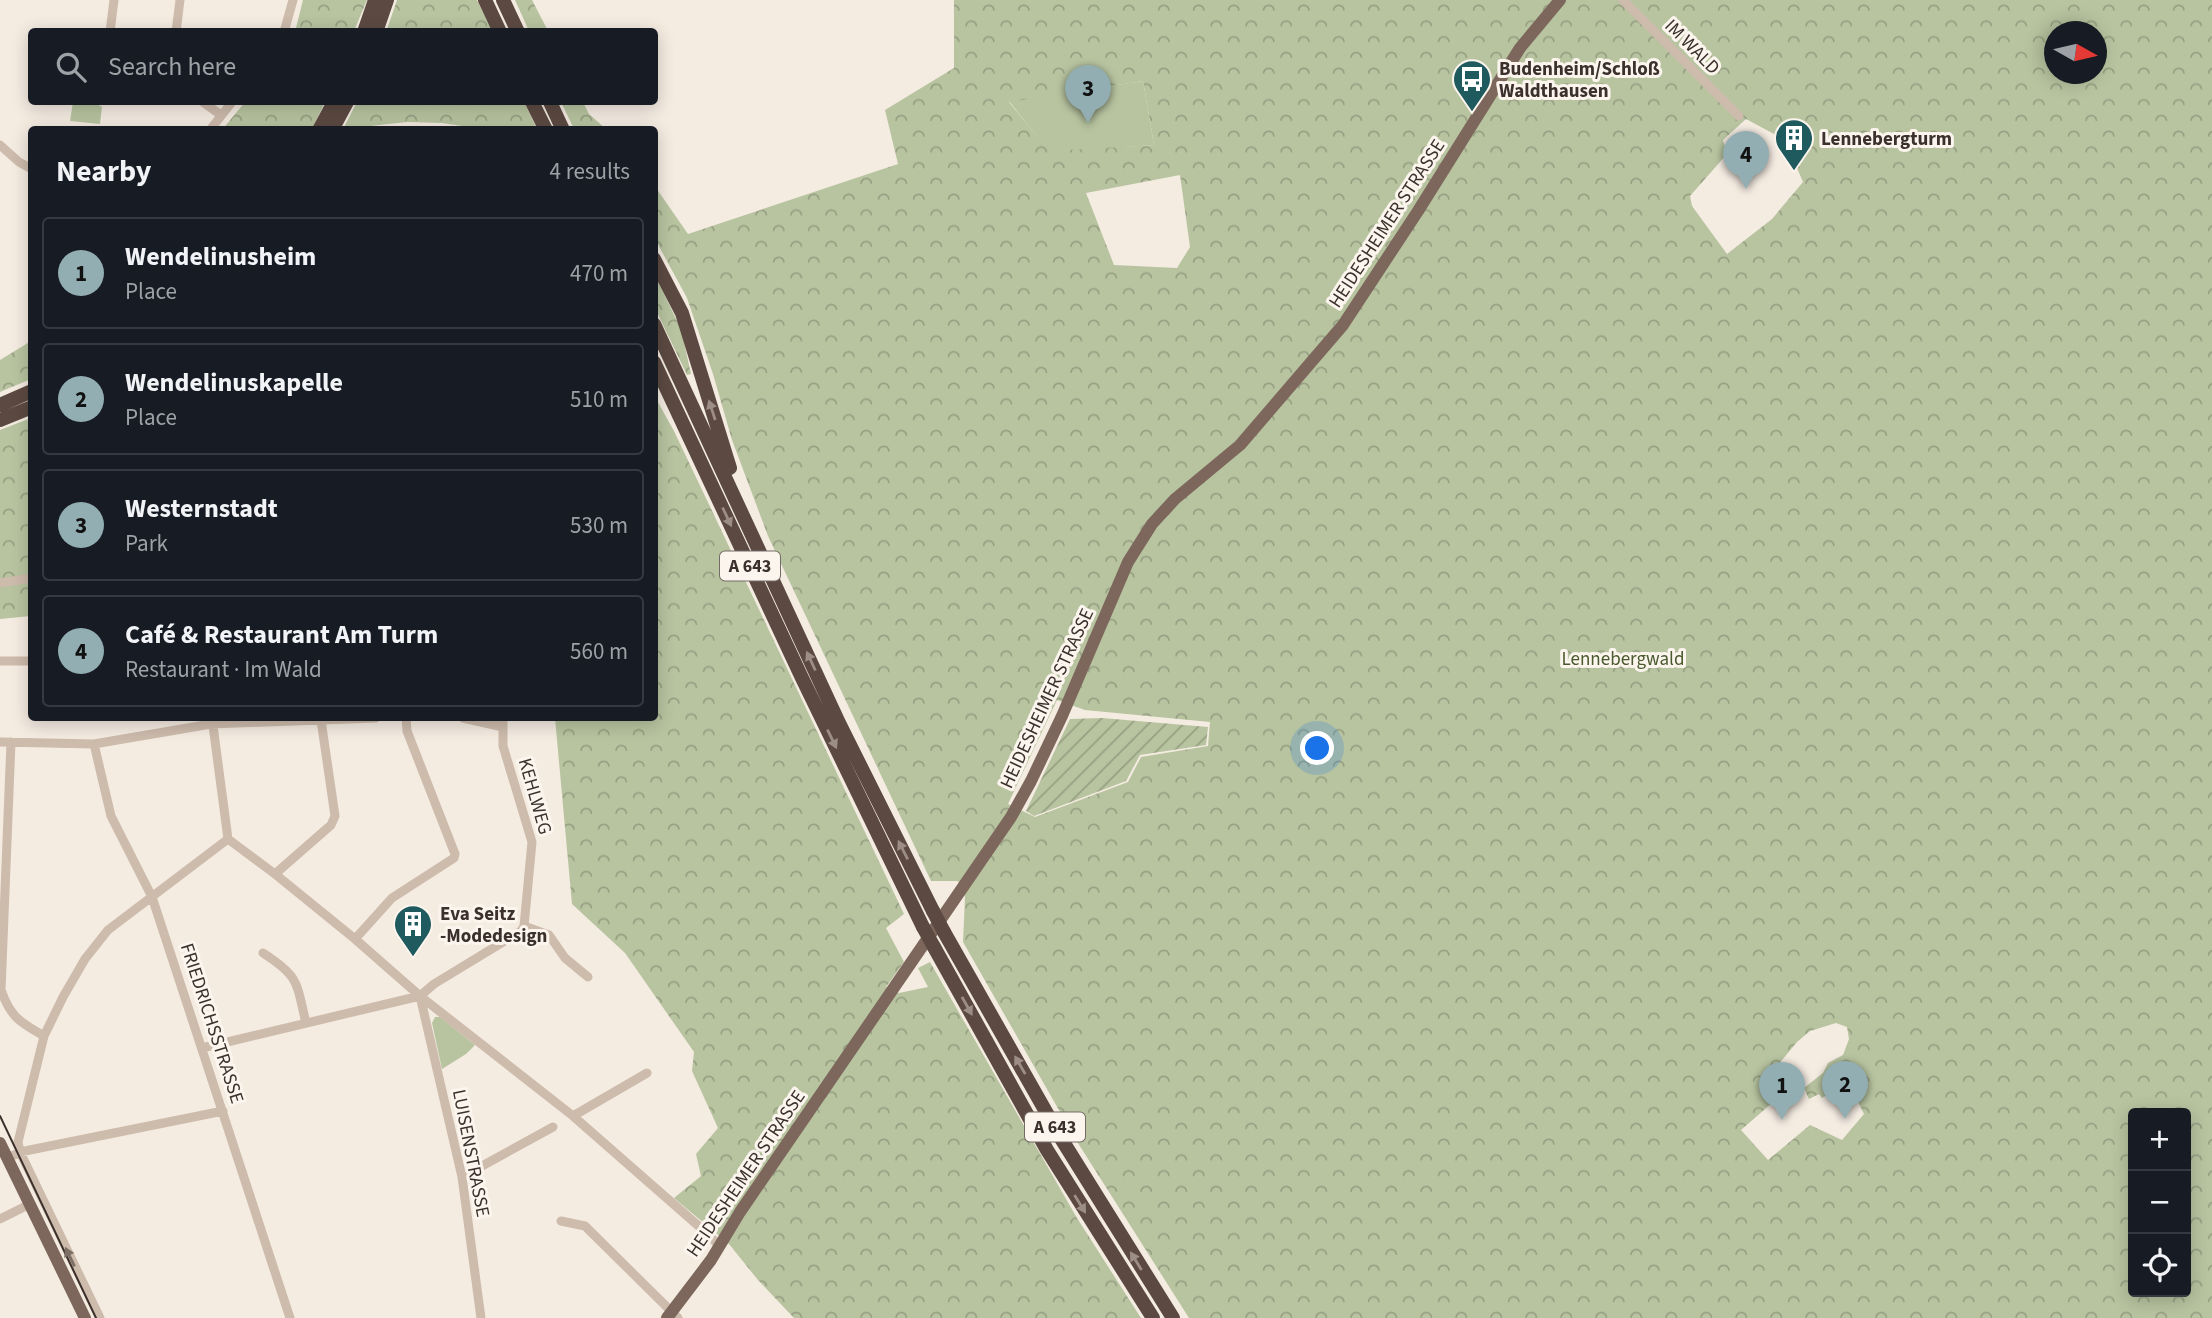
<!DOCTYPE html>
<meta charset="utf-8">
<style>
:root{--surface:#171b24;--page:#242831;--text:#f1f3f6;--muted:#9ea1a6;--line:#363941;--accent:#92aeb2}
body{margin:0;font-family:"Source Sans 3",sans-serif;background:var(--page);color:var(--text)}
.controls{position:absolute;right:21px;bottom:21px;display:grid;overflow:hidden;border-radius:7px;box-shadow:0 4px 18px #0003}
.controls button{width:63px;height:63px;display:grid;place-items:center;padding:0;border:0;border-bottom:2px solid var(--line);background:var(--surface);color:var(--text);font:35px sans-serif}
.compass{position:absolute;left:2044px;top:21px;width:63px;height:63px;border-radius:50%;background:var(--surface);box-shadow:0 4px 18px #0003;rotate:98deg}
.you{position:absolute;left:1318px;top:749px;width:24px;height:24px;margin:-18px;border:5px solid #fff;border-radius:50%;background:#1a73e8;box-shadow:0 0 0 10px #1a73e833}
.badge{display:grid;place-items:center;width:46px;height:46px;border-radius:50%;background:var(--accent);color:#111;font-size:23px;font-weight:700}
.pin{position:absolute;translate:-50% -58px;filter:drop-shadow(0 2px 4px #0008)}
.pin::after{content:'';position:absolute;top:37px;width:24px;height:21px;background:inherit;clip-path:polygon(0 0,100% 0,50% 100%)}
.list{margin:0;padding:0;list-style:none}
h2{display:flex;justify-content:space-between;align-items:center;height:91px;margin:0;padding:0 28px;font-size:30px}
h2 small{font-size:23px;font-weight:400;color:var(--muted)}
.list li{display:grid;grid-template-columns:46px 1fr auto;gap:21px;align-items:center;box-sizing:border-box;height:112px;margin:0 14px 14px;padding:0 14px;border:2px solid var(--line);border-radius:7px}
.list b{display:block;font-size:26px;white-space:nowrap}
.list p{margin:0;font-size:23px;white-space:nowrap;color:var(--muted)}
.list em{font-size:23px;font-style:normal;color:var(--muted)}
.icon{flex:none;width:38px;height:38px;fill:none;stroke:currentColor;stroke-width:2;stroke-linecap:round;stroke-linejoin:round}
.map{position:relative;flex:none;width:2212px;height:1318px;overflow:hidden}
.search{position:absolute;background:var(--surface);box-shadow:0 4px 18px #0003;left:28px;top:28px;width:630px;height:77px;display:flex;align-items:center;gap:18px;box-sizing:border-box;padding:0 24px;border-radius:7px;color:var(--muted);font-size:26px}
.panel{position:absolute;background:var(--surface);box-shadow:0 4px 18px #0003;left:28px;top:126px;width:630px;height:595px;border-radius:7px}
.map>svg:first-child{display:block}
</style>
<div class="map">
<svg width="2212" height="1318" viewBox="0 0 2212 1318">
<defs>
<pattern id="forest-crowns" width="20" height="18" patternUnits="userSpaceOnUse" patternTransform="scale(1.75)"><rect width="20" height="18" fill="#b8c4a0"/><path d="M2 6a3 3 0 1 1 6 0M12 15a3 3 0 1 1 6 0" fill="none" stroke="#97a083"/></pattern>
<pattern id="garden-furrows" width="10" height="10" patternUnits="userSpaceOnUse" patternTransform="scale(1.75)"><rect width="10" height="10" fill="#b8c4a0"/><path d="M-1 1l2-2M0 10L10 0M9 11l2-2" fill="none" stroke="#97a083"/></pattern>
</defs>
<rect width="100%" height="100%" fill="#f4ebe1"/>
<!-- green -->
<path fill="#b8c4a0" d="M1143,81L1154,145L1049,152L1009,101Z
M73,102H98L97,104L102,107L100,124L70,121Z
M435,1017H440L475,1045L466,1054L442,1069L432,1023Z"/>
<!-- forest -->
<path fill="url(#forest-crowns)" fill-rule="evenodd" d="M303,0H367L354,31L295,32Z
M397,0H477L492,31L386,32Z
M515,0H532L548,31H529Z
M954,0H2212V1318H1189L1076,1140L963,942L965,897L958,881H931L768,536L732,440L713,374L687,298L655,239L654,185L688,234L898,164L885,110L954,68ZM2054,32H2096V74H2054ZM1143,81L1154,145L1049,151L1009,102ZM1746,119L1785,140L1803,182L1772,219L1727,254L1692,206L1690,196L1727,154L1723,140ZM1180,175L1190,247L1177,268L1114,265L1086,193ZM1057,700L1085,710L1210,722L1208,746L1141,757L1128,782L1035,817L1008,804ZM1836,1023L1847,1027L1849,1039L1843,1055L1828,1063L1823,1073L1804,1088L1809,1099L1819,1094L1822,1098L1848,1082L1864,1114L1842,1140L1810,1125L1768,1160L1741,1130L1788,1089L1773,1071L1797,1042L1810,1031ZM2133,1113H2186V1292H2133Z
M245,102H325L312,129L222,130Z
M357,102H524L537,129H482L442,123L407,122L343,129Z
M561,102H583L589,114L606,129H574Z
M654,273L681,329L691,374L687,375L655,308Z
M31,341V379L0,392V360Z
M655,397L674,431L904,914L886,928L904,962L886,987L899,993L928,987L918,968L930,962L1077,1218L1141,1318H794L758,1280L729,1244L674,1198L701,1176L696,1154L718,1128L692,1071L694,1052L625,953L572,904L555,718H654Z
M31,418V616L0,619V430Z"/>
<!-- garden -->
<path fill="url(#garden-furrows)" d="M1102,718L1208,727L1206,745L1140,755L1126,781L1034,816L1026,811L1070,719Z"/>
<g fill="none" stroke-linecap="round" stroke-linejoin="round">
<!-- minor -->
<path stroke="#cdbbac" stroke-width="9" d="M1623,0L1739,116
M110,32L114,0
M176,32L180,0
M284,32L293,0
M203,102L221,115
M210,130L232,102
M0,145L19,162L32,169
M0,583L32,578
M0,661H32
M212,718L228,839L275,874L355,939L420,996L573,1116L710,1236L719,1246
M463,718L503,727
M0,742L94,744L211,724L376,718
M11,742L1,990C11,1018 20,1022 44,1036
M94,744L111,816L152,897L290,1318
M275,874L331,825L335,816L321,720
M524,926L549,935L565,958L588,977
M355,939L392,898L454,858L455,854L407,731L406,718
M263,953C300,977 296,982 306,1023
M420,996L462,1177L481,1318
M202,1048L420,996L434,984L521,931L524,926L532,842L503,746V718
M573,1116L647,1073
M8,1158L20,1152L223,1111
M462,1177L553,1127
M0,1219L30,1204
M561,1221L585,1226L678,1318
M100,1318L20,1152L18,1142L44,1036L63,997L85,959L108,930L228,839"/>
<!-- major -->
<path stroke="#7d675c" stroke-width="12" d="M0,1143L85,1318
M667,1318L711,1260L740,1212L1011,817L1031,781L1062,716L1128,562L1152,524L1175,499L1240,445L1343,325L1418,211L1520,48L1560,0"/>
<!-- highway -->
<path stroke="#5c4a42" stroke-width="14" d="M485,0L500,32
M503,0L518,32
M364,32L375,0
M376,32L387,0
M532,102L546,130
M550,102L563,130
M319,130L334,102
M332,130L347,102
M654,259L682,313L730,468
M654,324L839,723L933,911
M654,362L802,678L923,927
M0,405L32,391
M0,420L32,407
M944,932L1062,1140L1173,1318
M934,947L1047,1150L1153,1318"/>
<!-- tram -->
<path stroke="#3b302b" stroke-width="2" d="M0,1116L96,1318"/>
<!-- highway-bridge -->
<path stroke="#5c4a42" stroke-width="14" d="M933,911L944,932
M923,927L934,947"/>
</g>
<!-- one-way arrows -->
<defs><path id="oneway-solid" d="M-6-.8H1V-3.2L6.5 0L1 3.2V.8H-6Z" transform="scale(1.75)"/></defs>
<g fill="#9c8e87">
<use href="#oneway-solid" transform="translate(712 410) rotate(-108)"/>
<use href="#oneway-solid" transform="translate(727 517) rotate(65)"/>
<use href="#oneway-solid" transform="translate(811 661) rotate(-115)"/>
<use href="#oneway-solid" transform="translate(832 739) rotate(64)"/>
<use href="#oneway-solid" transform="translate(903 850) rotate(-117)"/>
<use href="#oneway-solid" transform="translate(967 1006) rotate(61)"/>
<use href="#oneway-solid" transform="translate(1020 1065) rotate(-120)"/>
<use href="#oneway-solid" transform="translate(1080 1204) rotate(58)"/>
<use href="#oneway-solid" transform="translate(1136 1261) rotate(-122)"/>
</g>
<use fill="#7d6f65" href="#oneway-solid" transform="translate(70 1257) rotate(-116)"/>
<!-- icons -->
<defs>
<symbol id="bus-pin" viewBox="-11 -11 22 30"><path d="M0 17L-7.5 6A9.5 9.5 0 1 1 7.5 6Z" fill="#1f5a5e" stroke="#fbf5ee"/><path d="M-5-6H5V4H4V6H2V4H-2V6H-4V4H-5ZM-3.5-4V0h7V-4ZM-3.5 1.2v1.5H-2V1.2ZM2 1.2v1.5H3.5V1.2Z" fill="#fff"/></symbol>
<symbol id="building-pin" viewBox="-11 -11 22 30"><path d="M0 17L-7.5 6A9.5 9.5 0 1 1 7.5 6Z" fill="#1f5a5e" stroke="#fbf5ee"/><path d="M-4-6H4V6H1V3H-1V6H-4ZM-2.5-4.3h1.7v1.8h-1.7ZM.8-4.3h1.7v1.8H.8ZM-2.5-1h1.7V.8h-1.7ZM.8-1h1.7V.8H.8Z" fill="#fff"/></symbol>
</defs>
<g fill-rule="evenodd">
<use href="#bus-pin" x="1450" y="57" width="44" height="60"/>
<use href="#building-pin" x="1772" y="116" width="44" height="60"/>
<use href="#building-pin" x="391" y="902" width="44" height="60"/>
</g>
<g text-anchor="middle" stroke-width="6" stroke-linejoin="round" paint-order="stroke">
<!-- shield labels -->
<g fill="#fbf5ee" stroke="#756b66" stroke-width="2">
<rect x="720" y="551.5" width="60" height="29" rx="5"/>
<rect x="1025" y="1112.5" width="60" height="29" rx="5"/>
</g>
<g font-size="18" font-weight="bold" fill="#3b302b">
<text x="750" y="572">A 643</text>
<text x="1055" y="1133">A 643</text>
</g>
<!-- street labels -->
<g font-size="19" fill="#3b302b" stroke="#fbf5ee">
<text transform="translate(1693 46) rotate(45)" y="7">IM WALD</text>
<text transform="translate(1386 223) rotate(-57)" y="7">HEIDESHEIMER STRASSE</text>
<text transform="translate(1046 698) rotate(-65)" y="7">HEIDESHEIMER STRASSE</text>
<text transform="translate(536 796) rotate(74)" y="7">KEHLWEG</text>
<text transform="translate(213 1023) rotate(72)" y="7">FRIEDRICHSSTRASSE</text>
<text transform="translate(472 1153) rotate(79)" y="7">LUISENSTRASSE</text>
<text transform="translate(745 1173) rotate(-56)" y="7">HEIDESHEIMER STRASSE</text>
</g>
<!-- poi labels -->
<g font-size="19" font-weight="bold" fill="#3b302b" stroke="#fbf5ee" text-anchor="start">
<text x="1499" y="75">Budenheim/Schloß<tspan x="1499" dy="22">Waldthausen</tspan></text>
<text x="1821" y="145">Lennebergturm</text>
<text x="440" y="920">Eva Seitz<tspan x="440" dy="22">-Modedesign</tspan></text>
</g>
<!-- park labels -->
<g font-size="19" fill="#4a5a2e" stroke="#fbf5ee">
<text x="1623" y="665">Lennebergwald</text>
</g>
</g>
</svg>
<div class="controls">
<button>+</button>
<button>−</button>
<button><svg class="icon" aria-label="locate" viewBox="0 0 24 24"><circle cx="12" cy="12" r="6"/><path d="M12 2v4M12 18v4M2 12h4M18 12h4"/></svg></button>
</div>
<svg class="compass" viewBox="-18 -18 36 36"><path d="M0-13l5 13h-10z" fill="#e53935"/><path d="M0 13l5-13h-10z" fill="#9ea1a6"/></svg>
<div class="you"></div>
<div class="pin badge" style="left:1782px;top:1120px">1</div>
<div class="pin badge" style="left:1845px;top:1119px">2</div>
<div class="pin badge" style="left:1088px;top:123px">3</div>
<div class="pin badge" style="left:1746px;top:189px">4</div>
<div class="search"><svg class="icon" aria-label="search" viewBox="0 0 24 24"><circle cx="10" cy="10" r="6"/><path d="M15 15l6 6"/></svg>Search here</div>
<section class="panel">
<h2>Nearby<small>4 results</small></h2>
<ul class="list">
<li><span class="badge">1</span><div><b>Wendelinusheim</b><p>Place</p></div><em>470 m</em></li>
<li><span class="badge">2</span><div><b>Wendelinuskapelle</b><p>Place</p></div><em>510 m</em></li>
<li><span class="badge">3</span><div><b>Westernstadt</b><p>Park</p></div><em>530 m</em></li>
<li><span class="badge">4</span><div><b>Café &amp; Restaurant Am Turm</b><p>Restaurant · Im Wald</p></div><em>560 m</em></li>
</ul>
</section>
</div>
